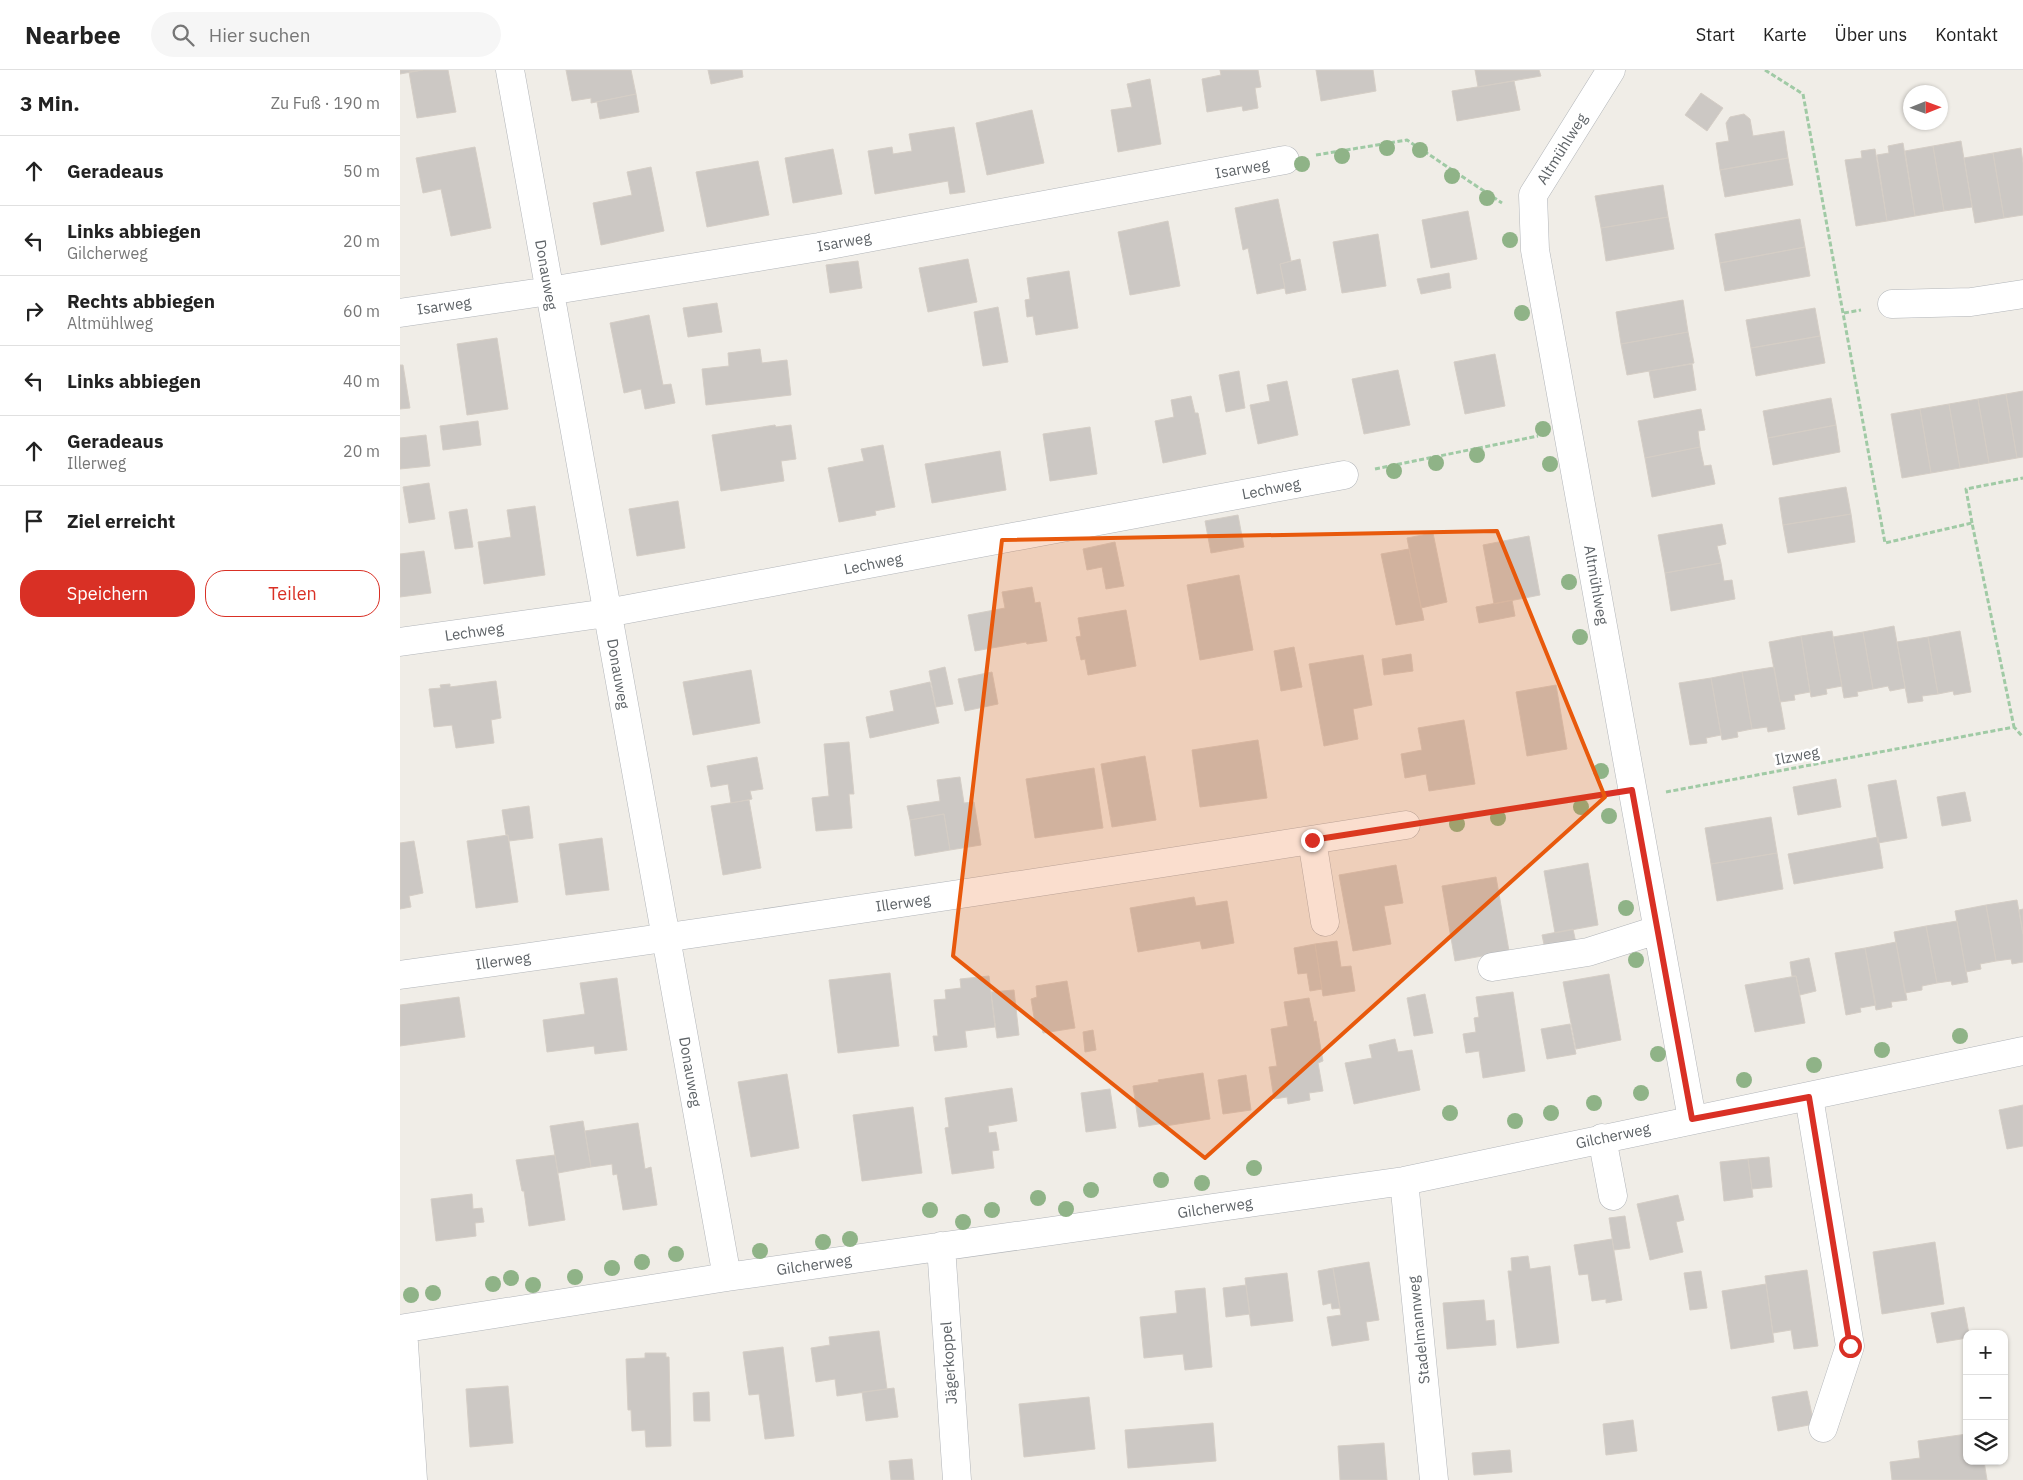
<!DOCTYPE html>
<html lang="de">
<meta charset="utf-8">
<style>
:root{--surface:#fff;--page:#f6f6f6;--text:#222;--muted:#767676;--line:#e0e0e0;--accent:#d93025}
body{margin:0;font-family:"IBM Plex Sans",sans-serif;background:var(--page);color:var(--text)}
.controls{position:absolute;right:15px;bottom:15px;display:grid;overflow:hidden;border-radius:10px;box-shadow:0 1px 4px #0004}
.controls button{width:45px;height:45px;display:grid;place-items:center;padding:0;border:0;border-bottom:1px solid var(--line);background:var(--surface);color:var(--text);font:25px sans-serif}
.compass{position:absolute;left:1503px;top:15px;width:45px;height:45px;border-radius:50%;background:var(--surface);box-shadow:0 1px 4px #0004;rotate:89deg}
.stop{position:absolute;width:15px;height:15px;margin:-11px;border:4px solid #d93025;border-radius:50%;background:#fff}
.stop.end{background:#d93025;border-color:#fff;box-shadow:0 1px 5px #0008}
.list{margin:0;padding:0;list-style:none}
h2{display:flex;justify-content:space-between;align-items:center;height:65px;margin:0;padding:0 20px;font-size:21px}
h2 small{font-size:16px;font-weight:400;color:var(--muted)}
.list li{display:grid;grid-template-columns:32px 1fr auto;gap:15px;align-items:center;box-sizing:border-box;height:70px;padding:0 20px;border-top:1px solid var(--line)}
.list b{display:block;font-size:19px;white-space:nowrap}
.list p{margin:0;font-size:16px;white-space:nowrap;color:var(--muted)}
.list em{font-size:16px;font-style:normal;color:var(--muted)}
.actions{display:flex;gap:10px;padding:15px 20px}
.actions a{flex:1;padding:11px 0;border:1px solid var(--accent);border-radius:20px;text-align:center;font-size:18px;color:var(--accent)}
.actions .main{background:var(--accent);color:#fff}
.icon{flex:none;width:28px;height:28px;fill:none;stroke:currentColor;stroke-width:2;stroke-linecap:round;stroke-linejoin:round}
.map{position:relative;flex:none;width:1623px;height:1410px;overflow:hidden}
header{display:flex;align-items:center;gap:30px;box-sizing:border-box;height:70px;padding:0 25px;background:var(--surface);border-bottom:1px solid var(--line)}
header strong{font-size:24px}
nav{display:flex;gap:28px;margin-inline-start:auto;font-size:18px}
.search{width:350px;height:45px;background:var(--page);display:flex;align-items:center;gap:12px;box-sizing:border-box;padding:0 18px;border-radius:28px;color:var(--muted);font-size:19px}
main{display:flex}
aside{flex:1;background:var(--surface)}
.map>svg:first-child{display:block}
</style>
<header>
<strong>Nearbee</strong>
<div class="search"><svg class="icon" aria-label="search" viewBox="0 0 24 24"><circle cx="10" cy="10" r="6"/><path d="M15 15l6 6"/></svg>Hier suchen</div>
<nav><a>Start</a><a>Karte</a><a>Über uns</a><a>Kontakt</a></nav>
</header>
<main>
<aside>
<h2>3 Min.<small>Zu Fuß · 190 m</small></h2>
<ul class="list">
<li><svg class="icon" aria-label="ahead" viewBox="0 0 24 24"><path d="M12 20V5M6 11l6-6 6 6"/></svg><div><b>Geradeaus</b></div><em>50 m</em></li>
<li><svg class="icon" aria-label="left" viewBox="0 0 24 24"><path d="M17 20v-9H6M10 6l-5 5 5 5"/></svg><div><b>Links abbiegen</b><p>Gilcherweg</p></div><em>20 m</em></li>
<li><svg class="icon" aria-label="right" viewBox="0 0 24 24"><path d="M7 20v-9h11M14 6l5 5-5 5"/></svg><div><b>Rechts abbiegen</b><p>Altmühlweg</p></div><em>60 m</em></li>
<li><svg class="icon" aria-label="left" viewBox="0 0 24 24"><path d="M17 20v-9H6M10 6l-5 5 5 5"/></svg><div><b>Links abbiegen</b></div><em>40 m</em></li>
<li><svg class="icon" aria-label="ahead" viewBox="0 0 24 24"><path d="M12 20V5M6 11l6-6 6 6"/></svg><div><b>Geradeaus</b><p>Illerweg</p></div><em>20 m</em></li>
<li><svg class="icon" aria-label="arrive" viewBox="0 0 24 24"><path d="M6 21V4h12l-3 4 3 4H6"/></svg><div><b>Ziel erreicht</b></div></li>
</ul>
<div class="actions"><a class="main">Speichern</a><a>Teilen</a></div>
</aside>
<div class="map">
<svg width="1623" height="1410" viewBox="0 0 1623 1410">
<rect width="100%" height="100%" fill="#f0ede7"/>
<!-- building -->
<path fill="#ccc8c4" stroke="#d5cec6" d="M0,0H23L0,4Z
M23,0H48L56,42L17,48L9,2Z
M166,0H231L236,24L191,33V28L172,31Z
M308,0H342L343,7L311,14Z
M820,0H858L861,17L855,18L858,38L843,41L842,36L807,42L802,9L821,5Z
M916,0H973L976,21L921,31Z
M1075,0H1139L1141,6L1078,17Z
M750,9L761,74L718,82L711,40L732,37L727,14Z
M1114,11L1120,40L1057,51L1052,21Z
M1301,23L1323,38L1307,61L1285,45Z
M236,24L239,42L200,49L197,32Z
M632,40L644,93L587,105L576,53Z
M1344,44L1350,49L1353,66L1384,61L1388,88L1320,100L1316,73L1329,71L1326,53L1330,47Z
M554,57L565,122L550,124L548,111L475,124L468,81L492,77L493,84L512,81L509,64Z
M1561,71L1572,137L1544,141L1533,76Z
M1503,73L1515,146L1487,151L1477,85L1489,83L1488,76Z
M1533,76L1544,141L1515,146L1505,81Z
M75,77L91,158L51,166L41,119L23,123L16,88Z
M1621,78L1623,93V145L1604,148L1593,83Z
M433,79L442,124L393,133L385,88Z
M1475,79L1487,151L1456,156L1445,90L1462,88L1461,81Z
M1593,83L1604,148L1575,153L1564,88Z
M1388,88L1393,115L1325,127L1320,100Z
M358,91L369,145L307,157L296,102Z
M251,97L264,161L201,175L193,133L232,125L227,102Z
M1263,115L1268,147L1201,158L1195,126Z
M878,129L891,191L880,194L885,218L857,224L848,178L843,180L835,138Z
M1068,141L1077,189L1031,198L1022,150Z
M1268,147L1274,179L1206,191L1201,158Z
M1400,149L1405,177L1320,193L1315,164Z
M768,151L780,216L730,225L718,162Z
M978,164L986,216L942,223L933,172Z
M1405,177L1410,206L1325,221L1320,193Z
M568,189L577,232L528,242L519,198Z
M900,189L906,220L886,224L880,194Z
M458,191L462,218L430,223L426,195Z
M669,201L678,258L636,265L633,246L627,247L625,230L630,229L627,208Z
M1049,203L1051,218L1021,224L1017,209Z
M1283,230L1288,262L1221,274L1216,242Z
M317,233L322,262L288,267L283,238Z
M598,237L608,292L583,296L574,242Z
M1415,238L1420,266L1351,278L1346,250Z
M249,245L263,315L271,314L275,333L245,339L241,319L224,323L210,253Z
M1288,262L1294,293L1227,305L1221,274Z
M1420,266L1425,293L1356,306L1351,278Z
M97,268L108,339L67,345L57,274Z
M360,279L362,293L387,290L391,325L306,335L302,299L329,296L328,283Z
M1095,284L1105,336L1065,344L1054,292Z
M1292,294L1296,320L1254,328L1249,301Z
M0,295H3L10,338L0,339Z
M998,300L1010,355L964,364L952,309Z
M839,301L845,338L826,342L819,305Z
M887,311L898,365L858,374L850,335L870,331L867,315Z
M1623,321V387L1617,388L1606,324Z
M1606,324L1617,388L1589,393L1578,329Z
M791,326L795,343H798L806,384L763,393L755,351L774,347L771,330Z
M1431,328L1436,355L1368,368L1363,341Z
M1578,329L1589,393L1560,398L1549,334Z
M1549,334L1560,398L1531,403L1520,339Z
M1301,339L1305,360L1298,361L1300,377L1245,388L1238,351Z
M1520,339L1531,403L1502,408L1491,344Z
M78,351L81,375L43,380L40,356Z
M375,355L376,357L391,355L396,389L381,391L384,411L321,421L312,365Z
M1436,355L1440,382L1373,395L1368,368Z
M690,357L697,404L650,411L643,364Z
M26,365L30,396L0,399V368Z
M483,375L495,437L475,441L476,445L439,452L428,398L464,391L461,379Z
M1300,377L1304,396L1311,395L1315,414L1252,427L1245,388Z
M600,381L606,420L532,433L525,394Z
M29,413L35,449L9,453L3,417Z
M1446,417L1451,444L1383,455L1379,428Z
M278,431L285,478L237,486L229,439Z
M135,436L145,505L84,514L78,472L111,467L107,440Z
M67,439L73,477L55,479L49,442Z
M1451,444L1455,472L1388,483L1383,455Z
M838,445L844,477L811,483L805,451Z
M1322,454L1326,474L1317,476L1321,493L1265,503L1258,465Z
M1033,463L1047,532L1021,538L1007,468Z
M1129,466L1140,525L1094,534L1083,475Z
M715,472L724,516L706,519L702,497L687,500L683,479Z
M1009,479L1024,550L996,555L981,484Z
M24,481L31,523L0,527V484Z
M1321,493L1324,511L1332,510L1335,529L1271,541L1265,503Z
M839,505L853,580L800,590L787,515Z
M632,517L635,533L640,532L647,571L627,574L626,572L575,581L568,545L605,538L602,522Z
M1112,530L1115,546L1079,553L1076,537Z
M726,540L736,596L688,605L685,589L681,590L676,567L681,566L678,548Z
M1494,556L1505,618L1490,621L1488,616L1473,619L1463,562Z
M1432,561L1442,616L1426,619L1427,624L1411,627L1401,566Z
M1560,561L1571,622L1554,625L1553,621L1538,624L1528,567Z
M1463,562L1473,619L1457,622L1458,626L1444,628L1433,567Z
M1401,566L1410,622L1394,625L1395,630L1380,632L1369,572Z
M1528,567L1538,624L1522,626L1523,631L1508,633L1497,572Z
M894,577L902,617L881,621L874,581Z
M1011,584L1013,601L984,605L982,589Z
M963,585L972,635L953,639L958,669L924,676L909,594Z
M545,597L553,634L536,637L529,601Z
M1374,597L1385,659L1368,662L1367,657L1352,659L1342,602Z
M351,600L360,653L293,665L283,612Z
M592,602L598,634L565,641L558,609Z
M1342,602L1352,659L1337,662L1338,667L1322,670L1311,608Z
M1311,608L1321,665L1306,668L1307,673L1290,675L1279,613Z
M96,611L101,648L91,650L94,673L56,678L52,655L34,657L29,619L41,618L40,615L50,614V617Z
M530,612L539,653L470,668L466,647L494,641L490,621Z
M1156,615L1167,679L1127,686L1116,622Z
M1064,650L1075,714L1029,721L1026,704L1005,708L1001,684L1022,680L1018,658Z
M858,670L867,728L800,737L792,680Z
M449,672L454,724H449L452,758L416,761L412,728L429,726L424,674Z
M745,686L756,750L712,757L701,694Z
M357,687L363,719L350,721L352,729L331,733L328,714L311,717L307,696Z
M694,698L703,758L635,768L626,709Z
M560,707L564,733L574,732L581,775L550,780L544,744L510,750L507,736L540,731L537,710Z
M1436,709L1441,737L1398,745L1393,717Z
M1496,710L1507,768L1478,773L1468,715Z
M1565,722L1571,751L1542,756L1537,727Z
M349,730L361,798L323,805L311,736Z
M129,736L133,768L109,771L108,765H106L102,740Z
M544,744L550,780L515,786L510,750Z
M1371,747L1377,783L1311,794L1305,758Z
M108,765L118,832L76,838L67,771Z
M1478,767L1483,798L1394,814L1388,784Z
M202,768L209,820L166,825L159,774Z
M14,771L23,823L9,826L11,837L0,839V773Z
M1377,783L1383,819L1317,831L1311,794Z
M1188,793L1198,855L1155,863L1144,801Z
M996,795L1003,833L984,836L991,874L953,881L939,805Z
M1096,807L1109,881L1055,891L1042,816Z
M794,827L796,836L827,831L834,873L802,879L800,871L738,882L730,838Z
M1617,830L1623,864V892L1612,894L1611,889L1596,891L1586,835Z
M1586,835L1596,891L1580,894L1581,899L1566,902L1555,841Z
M1623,839V864L1619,840Z
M1557,851L1568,912L1552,915L1551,911L1537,913L1526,856Z
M1526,856L1537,913L1522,916V920L1505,923L1494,862Z
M1173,859L1176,873L1145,879L1142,865Z
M937,871L941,897L951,896L955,921L923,926L915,874Z
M1496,872L1507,930L1491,932L1492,937L1476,940L1465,878Z
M915,874L922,919L910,921L907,903L898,904L894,878Z
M1465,878L1476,935L1460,938L1461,942L1446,945L1435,883Z
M1409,888L1416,921L1400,925L1396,906H1392L1390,892Z
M490,903L499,976L438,983L429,910Z
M1209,904L1221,970L1176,979L1163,912Z
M589,906L595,957L565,961L567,977L535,981L533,966H538L534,930L546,929L545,920L561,918L560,909Z
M1396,906L1405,953L1355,962L1345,915Z
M217,908L227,980L195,984L194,976L147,982L143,950L185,944L180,913Z
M667,911L675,958L643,963L641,952L635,953L631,929L637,927L636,916Z
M614,920L619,965L597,968L591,922Z
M1113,922L1125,1001L1083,1008L1079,981L1066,983L1063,964L1076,962L1074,948L1079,947L1076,927Z
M1025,924L1033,963L1014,966L1007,928Z
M59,927L65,967L0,976V935Z
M909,928L914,952L916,951L923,991L918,993L923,1021L909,1023L910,1030L888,1034L887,1027L874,1029L869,997L877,996L871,959L888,956L884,932Z
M1170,954L1176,984L1147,989L1141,959Z
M693,960L696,980L685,982L683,962Z
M995,969L998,982L1012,980L1020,1020L954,1034L945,993L972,988L969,975Z
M803,1003L810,1049L765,1056V1053L739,1057L733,1016L759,1012L758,1010Z
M387,1004L399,1078L351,1087L338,1012Z
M846,1005L851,1040L823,1044L818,1010Z
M612,1018L617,1051L588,1056L589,1063L596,1062L599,1080L592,1081L594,1098L552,1104L545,1058L549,1057L545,1028Z
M710,1019L716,1058L686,1062L681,1023Z
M1623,1035V1076L1607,1079L1599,1040Z
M513,1037L522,1103L462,1111L453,1045Z
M183,1051L191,1097L158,1103L150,1056Z
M238,1053L245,1099L251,1097L257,1135L223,1140L217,1104L213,1105L212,1094L191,1097L185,1061Z
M155,1085L165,1150L129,1156L124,1121H122L116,1090Z
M1369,1087L1372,1117L1352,1119L1348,1089Z
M1348,1089L1353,1127L1324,1131L1320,1092Z
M72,1124L73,1139L82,1138L84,1152L75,1153L76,1166L36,1171L31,1129Z
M1278,1125L1284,1150L1276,1152L1283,1182L1250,1190L1237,1134Z
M1225,1146L1230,1178L1214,1180L1209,1148Z
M1212,1169L1222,1230L1206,1233V1229L1192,1231L1188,1204L1179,1205L1174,1175Z
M1535,1172L1544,1234L1482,1244L1473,1182Z
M1128,1186L1130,1199L1150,1196L1159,1273L1117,1278L1108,1201H1112L1111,1188Z
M969,1192L979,1250L966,1252L969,1270L932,1276L927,1247L941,1245L933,1198Z
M933,1198L940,1238L932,1239L931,1233L923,1235L918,1201Z
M1407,1200L1418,1276L1394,1279L1391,1260L1373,1263L1365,1206Z
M1301,1201L1307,1238L1290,1240L1284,1203Z
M887,1203L893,1251L851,1256L845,1208Z
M1366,1214L1374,1272L1331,1279L1322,1221Z
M846,1215L850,1244L826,1247L823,1218Z
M805,1218L812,1297L785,1300L783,1284L744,1288L740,1247L777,1243L775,1221Z
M1084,1230L1086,1251L1094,1250L1096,1275L1047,1279L1043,1233Z
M1564,1237L1569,1264H1567V1268L1537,1273L1531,1243Z
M479,1261L487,1319L437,1326L435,1309L416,1312L411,1278L430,1275L429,1267Z
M383,1277L394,1366L365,1369L359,1324L349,1325L343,1282Z
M245,1283H266V1287H269L271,1376L246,1377L245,1360L232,1361L231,1340H228L226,1289L245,1288Z
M108,1316L113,1373L70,1377L66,1319Z
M494,1318L498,1347L466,1351L462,1322Z
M1407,1321L1414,1354L1378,1361L1372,1327Z
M309,1322L310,1351H294L293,1323Z
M689,1327L695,1379L624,1387L619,1334Z
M1233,1350L1237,1381L1206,1385L1203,1354Z
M813,1353L816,1391L728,1398L725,1360Z
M1567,1364V1391H1584L1587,1410H1492L1490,1392L1520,1388L1518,1371Z
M984,1373L987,1410H940L938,1376Z
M1110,1380L1112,1402L1074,1405L1072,1383Z
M512,1389L514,1410H491L489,1391Z"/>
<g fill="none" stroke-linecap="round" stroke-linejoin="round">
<defs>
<path id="minor" d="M110,0L327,1207
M1211,0L1133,125L1135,180L1292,1049
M1492,234L1571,232L1623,224
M0,243L149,221L419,177L885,90
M0,572L207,543L944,405
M912,770L925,852
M1092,897L1188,882L1257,860
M0,905C336,859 671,808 1006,755
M1409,1027L1450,1276L1423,1358
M1202,1068L1213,1126
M1004,1111L1034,1410
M541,1176L557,1410
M0,1259L327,1207L1004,1111L1623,981
M3,1259L13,1410"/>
</defs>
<!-- minor casing -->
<use href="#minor" stroke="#b2b5b9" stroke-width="29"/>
<!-- path -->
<path stroke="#a0caa5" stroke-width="3" stroke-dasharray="5 2.5" stroke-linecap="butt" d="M1365,0L1403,24L1485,473L1572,453L1614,657
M916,85L1007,70L1102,133
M1444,243L1461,240
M975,399L1138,366
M1572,453L1566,419L1623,408
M1266,722L1614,657L1623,667
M1038,750L1202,725"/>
<!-- minor -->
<use href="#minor" stroke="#fff" stroke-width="28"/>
</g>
<!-- trees -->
<g fill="#8fb387">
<circle cx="987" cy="78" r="8"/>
<circle cx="1020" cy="80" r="8"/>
<circle cx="942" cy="86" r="8"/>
<circle cx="902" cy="94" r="8"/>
<circle cx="1052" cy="106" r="8"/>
<circle cx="1087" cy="128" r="8"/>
<circle cx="1110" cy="170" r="8"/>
<circle cx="1122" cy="243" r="8"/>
<circle cx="1143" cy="359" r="8"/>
<circle cx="1077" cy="385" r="8"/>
<circle cx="1036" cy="393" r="8"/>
<circle cx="1150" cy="394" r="8"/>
<circle cx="994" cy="401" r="8"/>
<circle cx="1169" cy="512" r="8"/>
<circle cx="1180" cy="567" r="8"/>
<circle cx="1201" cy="701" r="8"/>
<circle cx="1181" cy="737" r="8"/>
<circle cx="1209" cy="746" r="8"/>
<circle cx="1098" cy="748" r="8"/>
<circle cx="1057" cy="754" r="8"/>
<circle cx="1226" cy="838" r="8"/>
<circle cx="1236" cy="890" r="8"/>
<circle cx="1560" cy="966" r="8"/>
<circle cx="1482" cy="980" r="8"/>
<circle cx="1258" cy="984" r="8"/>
<circle cx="1414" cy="995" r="8"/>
<circle cx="1344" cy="1010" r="8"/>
<circle cx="1241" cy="1023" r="8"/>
<circle cx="1194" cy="1033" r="8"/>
<circle cx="1050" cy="1043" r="8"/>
<circle cx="1151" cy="1043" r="8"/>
<circle cx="1115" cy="1051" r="8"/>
<circle cx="854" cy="1098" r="8"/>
<circle cx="761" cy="1110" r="8"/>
<circle cx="802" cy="1113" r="8"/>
<circle cx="691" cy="1120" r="8"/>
<circle cx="638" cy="1128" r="8"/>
<circle cx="666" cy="1139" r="8"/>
<circle cx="530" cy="1140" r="8"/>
<circle cx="592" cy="1140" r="8"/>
<circle cx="563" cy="1152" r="8"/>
<circle cx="450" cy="1169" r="8"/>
<circle cx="423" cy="1172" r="8"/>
<circle cx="360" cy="1181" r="8"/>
<circle cx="276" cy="1184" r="8"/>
<circle cx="242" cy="1192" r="8"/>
<circle cx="212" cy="1198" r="8"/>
<circle cx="175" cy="1207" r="8"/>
<circle cx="111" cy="1208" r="8"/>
<circle cx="93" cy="1214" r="8"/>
<circle cx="133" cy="1215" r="8"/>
<circle cx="33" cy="1223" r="8"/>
<circle cx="11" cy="1225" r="8"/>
</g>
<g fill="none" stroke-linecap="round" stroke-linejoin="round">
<!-- route -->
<path stroke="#d93025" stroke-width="6" d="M912,770L1232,720L1292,1049L1409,1027L1450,1276"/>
</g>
<!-- marked area -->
<path fill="#e8590c" fill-opacity="0.2" stroke="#e8590c" stroke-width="4" stroke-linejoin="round" d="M1097,461L1205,727L805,1088L553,886L602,470Z"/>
<g text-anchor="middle" stroke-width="5" stroke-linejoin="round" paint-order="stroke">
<!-- street labels -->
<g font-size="15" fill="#5e6367" stroke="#fff">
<text transform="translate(1162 79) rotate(-58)" y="5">Altmühlweg</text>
<text transform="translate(842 99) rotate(-10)" y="5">Isarweg</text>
<text transform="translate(444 172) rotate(-10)" y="5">Isarweg</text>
<text transform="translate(146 205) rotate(80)" y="5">Donauweg</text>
<text transform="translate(44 236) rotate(-8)" y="5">Isarweg</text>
<text transform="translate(871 419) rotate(-11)" y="5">Lechweg</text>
<text transform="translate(473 494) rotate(-11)" y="5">Lechweg</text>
<text transform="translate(1196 515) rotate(80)" y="5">Altmühlweg</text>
<text transform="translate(74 562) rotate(-8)" y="5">Lechweg</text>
<text transform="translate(218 604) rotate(80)" y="5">Donauweg</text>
<text transform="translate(1397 686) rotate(-11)" y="5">Ilzweg</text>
<text transform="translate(503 833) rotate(-8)" y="5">Illerweg</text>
<text transform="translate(103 891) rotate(-8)" y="5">Illerweg</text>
<text transform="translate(290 1002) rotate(80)" y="5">Donauweg</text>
<text transform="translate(1213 1066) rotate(-12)" y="5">Gilcherweg</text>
<text transform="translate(815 1138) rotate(-8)" y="5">Gilcherweg</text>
<text transform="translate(414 1195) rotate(-8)" y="5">Gilcherweg</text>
<text transform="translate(1019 1260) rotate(-96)" y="5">Stadelmannweg</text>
<text transform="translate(549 1293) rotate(-94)" y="5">Jägerkoppel</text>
</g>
</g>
</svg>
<div class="controls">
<button>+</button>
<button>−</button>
<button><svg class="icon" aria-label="layers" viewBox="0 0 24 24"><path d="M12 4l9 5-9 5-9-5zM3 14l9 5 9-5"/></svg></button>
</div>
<svg class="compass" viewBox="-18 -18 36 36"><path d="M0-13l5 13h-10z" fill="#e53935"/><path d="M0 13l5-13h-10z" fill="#767676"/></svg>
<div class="stop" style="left:1450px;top:1276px"></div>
<div class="stop end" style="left:912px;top:770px"></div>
</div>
</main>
